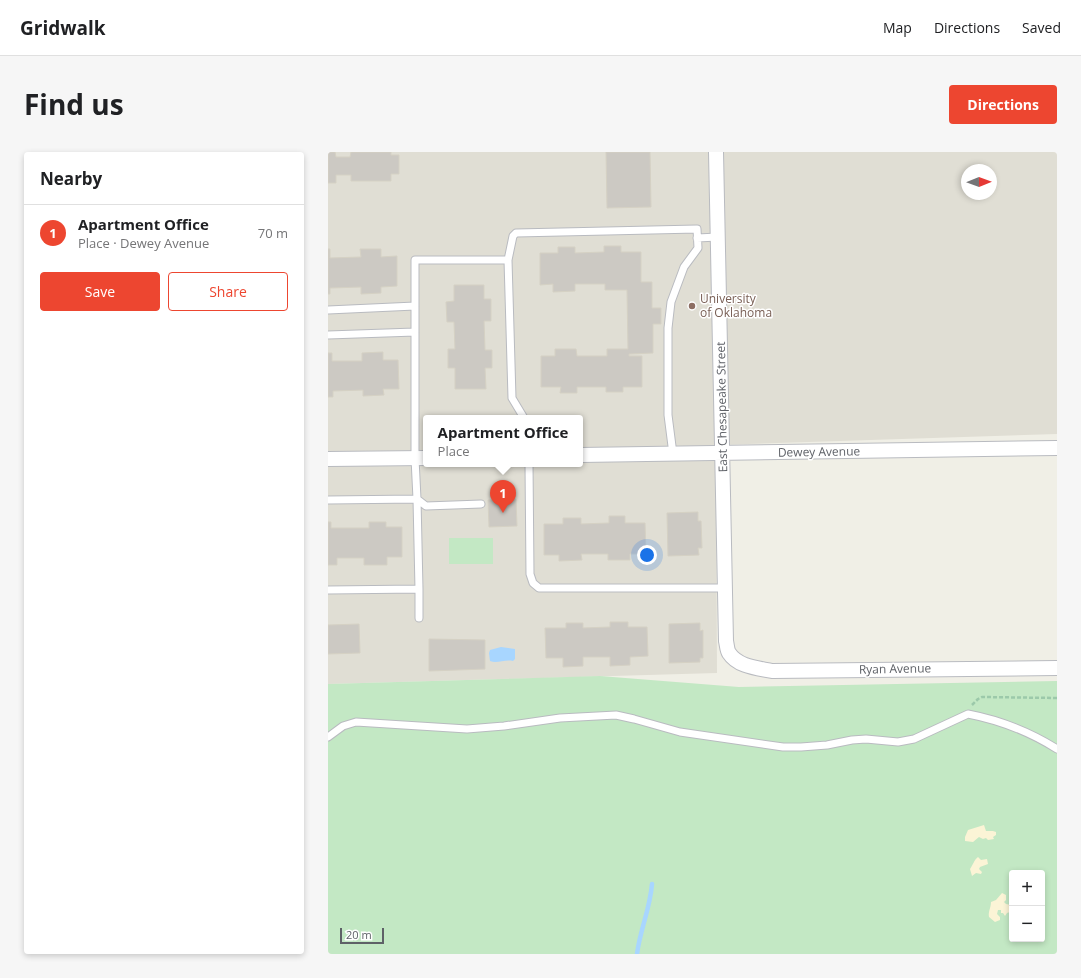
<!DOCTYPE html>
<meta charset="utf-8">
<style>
:root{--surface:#fff;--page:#f6f6f6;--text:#202124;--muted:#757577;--line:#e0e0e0;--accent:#ed4630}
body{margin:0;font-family:"Open Sans",sans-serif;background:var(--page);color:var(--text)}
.controls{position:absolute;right:12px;bottom:12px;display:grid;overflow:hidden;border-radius:4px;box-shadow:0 2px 6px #0003}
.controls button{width:36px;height:36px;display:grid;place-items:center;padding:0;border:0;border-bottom:1px solid var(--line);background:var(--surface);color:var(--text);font:20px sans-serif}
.compass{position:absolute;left:633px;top:12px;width:36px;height:36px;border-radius:50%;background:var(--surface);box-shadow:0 2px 6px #0003;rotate:89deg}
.scale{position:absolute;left:12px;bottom:10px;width:44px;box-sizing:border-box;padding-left:4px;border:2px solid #5e6167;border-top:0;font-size:11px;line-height:14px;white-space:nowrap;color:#5e6167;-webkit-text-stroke:3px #fff;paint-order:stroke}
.you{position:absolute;left:319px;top:403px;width:14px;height:14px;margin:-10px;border:3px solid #fff;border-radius:50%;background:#1a73e8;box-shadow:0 0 0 6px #1a73e833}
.badge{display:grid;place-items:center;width:26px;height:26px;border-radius:50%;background:var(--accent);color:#fff;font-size:13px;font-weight:700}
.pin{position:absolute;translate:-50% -33px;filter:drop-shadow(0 1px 2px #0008)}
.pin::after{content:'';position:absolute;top:21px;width:14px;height:12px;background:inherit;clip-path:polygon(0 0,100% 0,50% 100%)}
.popup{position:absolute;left:95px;top:263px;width:160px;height:52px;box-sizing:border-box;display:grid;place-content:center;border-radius:4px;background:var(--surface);filter:drop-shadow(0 1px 3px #0005);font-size:13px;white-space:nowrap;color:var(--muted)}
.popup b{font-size:15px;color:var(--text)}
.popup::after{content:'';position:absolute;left:50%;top:100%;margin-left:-8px;border:8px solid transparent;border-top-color:var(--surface)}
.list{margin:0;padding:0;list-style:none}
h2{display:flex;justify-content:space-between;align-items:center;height:52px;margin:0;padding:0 16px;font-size:17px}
h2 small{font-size:13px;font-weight:400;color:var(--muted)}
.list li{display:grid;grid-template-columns:26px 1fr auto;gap:12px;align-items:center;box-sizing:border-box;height:56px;padding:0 16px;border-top:1px solid var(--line)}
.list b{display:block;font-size:15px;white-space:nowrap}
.list p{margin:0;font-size:13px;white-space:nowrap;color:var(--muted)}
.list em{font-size:13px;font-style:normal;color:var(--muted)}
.actions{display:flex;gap:8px;padding:12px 16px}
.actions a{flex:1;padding:9px 0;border:1px solid var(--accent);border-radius:4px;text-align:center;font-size:14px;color:var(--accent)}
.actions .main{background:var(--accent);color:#fff}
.map{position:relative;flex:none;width:729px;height:802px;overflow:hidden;border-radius:4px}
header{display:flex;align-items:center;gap:24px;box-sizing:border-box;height:56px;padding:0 20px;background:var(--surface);border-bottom:1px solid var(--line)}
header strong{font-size:19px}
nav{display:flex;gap:22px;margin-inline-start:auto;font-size:14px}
.intro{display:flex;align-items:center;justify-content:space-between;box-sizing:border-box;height:96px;padding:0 24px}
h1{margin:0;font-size:28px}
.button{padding:10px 18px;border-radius:4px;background:var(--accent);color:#fff;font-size:14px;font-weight:700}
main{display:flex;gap:24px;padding:0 24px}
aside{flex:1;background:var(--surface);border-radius:4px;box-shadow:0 2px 6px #0003}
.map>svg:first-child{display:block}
</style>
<header>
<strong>Gridwalk</strong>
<nav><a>Map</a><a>Directions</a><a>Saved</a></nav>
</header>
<div class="intro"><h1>Find us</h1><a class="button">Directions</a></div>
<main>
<aside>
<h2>Nearby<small></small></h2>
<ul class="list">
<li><span class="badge">1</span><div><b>Apartment Office</b><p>Place · Dewey Avenue</p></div><em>70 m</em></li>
</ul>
<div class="actions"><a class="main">Save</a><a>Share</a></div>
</aside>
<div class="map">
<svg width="729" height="802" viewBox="0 0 729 802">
<rect width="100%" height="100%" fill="#f0efe6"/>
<!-- education -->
<path fill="#e0ded4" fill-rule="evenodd" d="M0,0H729V282L388,293L389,521L0,532ZM639,18H663V42H639ZM98,266H252V312H98Z"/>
<!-- green -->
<path fill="#c3e8c4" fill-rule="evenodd" d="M121,386H165V412H121Z
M272,524L411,535L729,529V802H0V532ZM684,721H714V787H684Z"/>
<!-- sand -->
<path fill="#fbf4d6" d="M656,673L658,679H665L668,680V683L665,685L666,687L660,688L658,686L655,687L651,685L645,690L637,689V685L640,678Z
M650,705L653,708L659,707L660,712L652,715L651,717L654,720L653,722L648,721L644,724L642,717C645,713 646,708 650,705Z
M674,741L678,743V748L676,750L678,752L683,753L684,755L682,760L679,761L677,764L675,761H673V758H670L669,762L672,765V768L667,770L661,765C660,759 663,756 663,750L668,748Z"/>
<!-- water -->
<path fill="#a8d6ff" d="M173,495L187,497V507L185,509C177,507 169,512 162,509L161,501L162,498Z"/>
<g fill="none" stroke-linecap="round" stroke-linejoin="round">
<!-- stream -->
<path stroke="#a8d6ff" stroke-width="4.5" d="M309,802C312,778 322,757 324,732"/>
</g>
<!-- building -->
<path fill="#ccc9c3" stroke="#d5d1c4" d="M0,0H7L8,5H22L23,0H63V3H71V22H63V29H23V23H8V31H0Z
M278,0H322L323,55L279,56Z
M276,94H293V100H313V130H324V156H333V172H325V201L301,202V204H314V235H295V240H278V235H249V241H232L233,235H213V204H227V197H248L249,204H279V197H300L299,138H277V132H247V139L225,140V132L212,133V101H230V95H247V101L276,100Z
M0,97H2V106L33,105L32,97H53V105L69,104V134L53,135V141L33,142V135L2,136V142H0Z
M126,133H156V147H163V169H156L157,198H164V216H157L158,237H127V216H120V197H127L126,170H119L118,150L126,149Z
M55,200V208H70L71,237H55L56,243L35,244V238L5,239V245H0V201H4V209H34V201Z
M188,347L189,374L161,375L160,348Z
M370,360V369H373L374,396H370L371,403L340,404L339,361Z
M281,364H297V371H317L318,402H302V408H280V402H253L254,408L231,409V403H216V372H235V366H253V372L281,371Z
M0,370H3V376H41V370H58V375H74V405H59V413H36V406H9V413H0Z
M282,470H300V475H319L320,504L302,505V513L282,514V505H255V514L235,515V506H218L217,476H238V471H255V476L282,475Z
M372,471V479L375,478V506H372V510L341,511V472Z
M31,472L32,501L0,502V473Z
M101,487L157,488V517L101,519Z"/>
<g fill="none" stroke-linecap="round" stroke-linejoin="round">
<defs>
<path id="service" d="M369,86L390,85
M0,158L87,154
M0,183L87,180
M196,266L184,246L180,108L185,84L188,81L369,77L370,96L356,115L343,150L340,176V263L345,302
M201,312L202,422L205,431L211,436H397
M89,347L91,437
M89,347L98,354L153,352
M0,348L89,347L87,306V108H180
M0,438L91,437V466
M0,585L15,574L28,570L139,577L176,574L232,566L288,563L306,567L352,580L455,595H473L499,593L524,588L538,587L570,590L586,587L640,562C671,568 702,580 729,597"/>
<path id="minor" d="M388,0L398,489C399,493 399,498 401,501C410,515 430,516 444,519L729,516
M252,303L729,296
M0,307L98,306"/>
</defs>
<!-- service casing -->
<use href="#service" stroke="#b9bbc0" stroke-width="9"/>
<!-- minor casing -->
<use href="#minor" stroke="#b9bbc0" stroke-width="16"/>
<!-- path -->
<path stroke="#9cc9aa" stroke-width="2.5" stroke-dasharray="4 2" stroke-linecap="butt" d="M644,553L650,547L654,545L729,546"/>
<!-- service -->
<use href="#service" stroke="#fff" stroke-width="7"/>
<!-- minor -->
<use href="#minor" stroke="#fff" stroke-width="14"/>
</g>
<!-- markers -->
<circle fill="#8d6e63" stroke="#fff" stroke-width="1.5" cx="364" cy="154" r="4"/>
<g text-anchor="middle" stroke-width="3" stroke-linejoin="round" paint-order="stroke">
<!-- education labels -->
<g font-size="12" fill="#785e54" stroke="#fff" text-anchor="start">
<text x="372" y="151">University<tspan x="372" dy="14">of Oklahoma</tspan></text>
</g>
<!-- street labels -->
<g font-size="12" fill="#5e6167" stroke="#fff">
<text transform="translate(394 255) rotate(-91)" y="4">East Chesapeake Street</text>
<text transform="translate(491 300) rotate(-1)" y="4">Dewey Avenue</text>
<text transform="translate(567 517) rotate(-1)" y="4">Ryan Avenue</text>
</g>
</g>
</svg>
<div class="controls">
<button>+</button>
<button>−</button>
</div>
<svg class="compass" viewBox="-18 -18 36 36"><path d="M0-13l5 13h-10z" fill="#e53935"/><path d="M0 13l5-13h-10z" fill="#757577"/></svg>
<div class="scale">20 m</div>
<div class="you"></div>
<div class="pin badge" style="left:175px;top:361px">1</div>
<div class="popup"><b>Apartment Office</b>Place</div>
</div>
</main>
